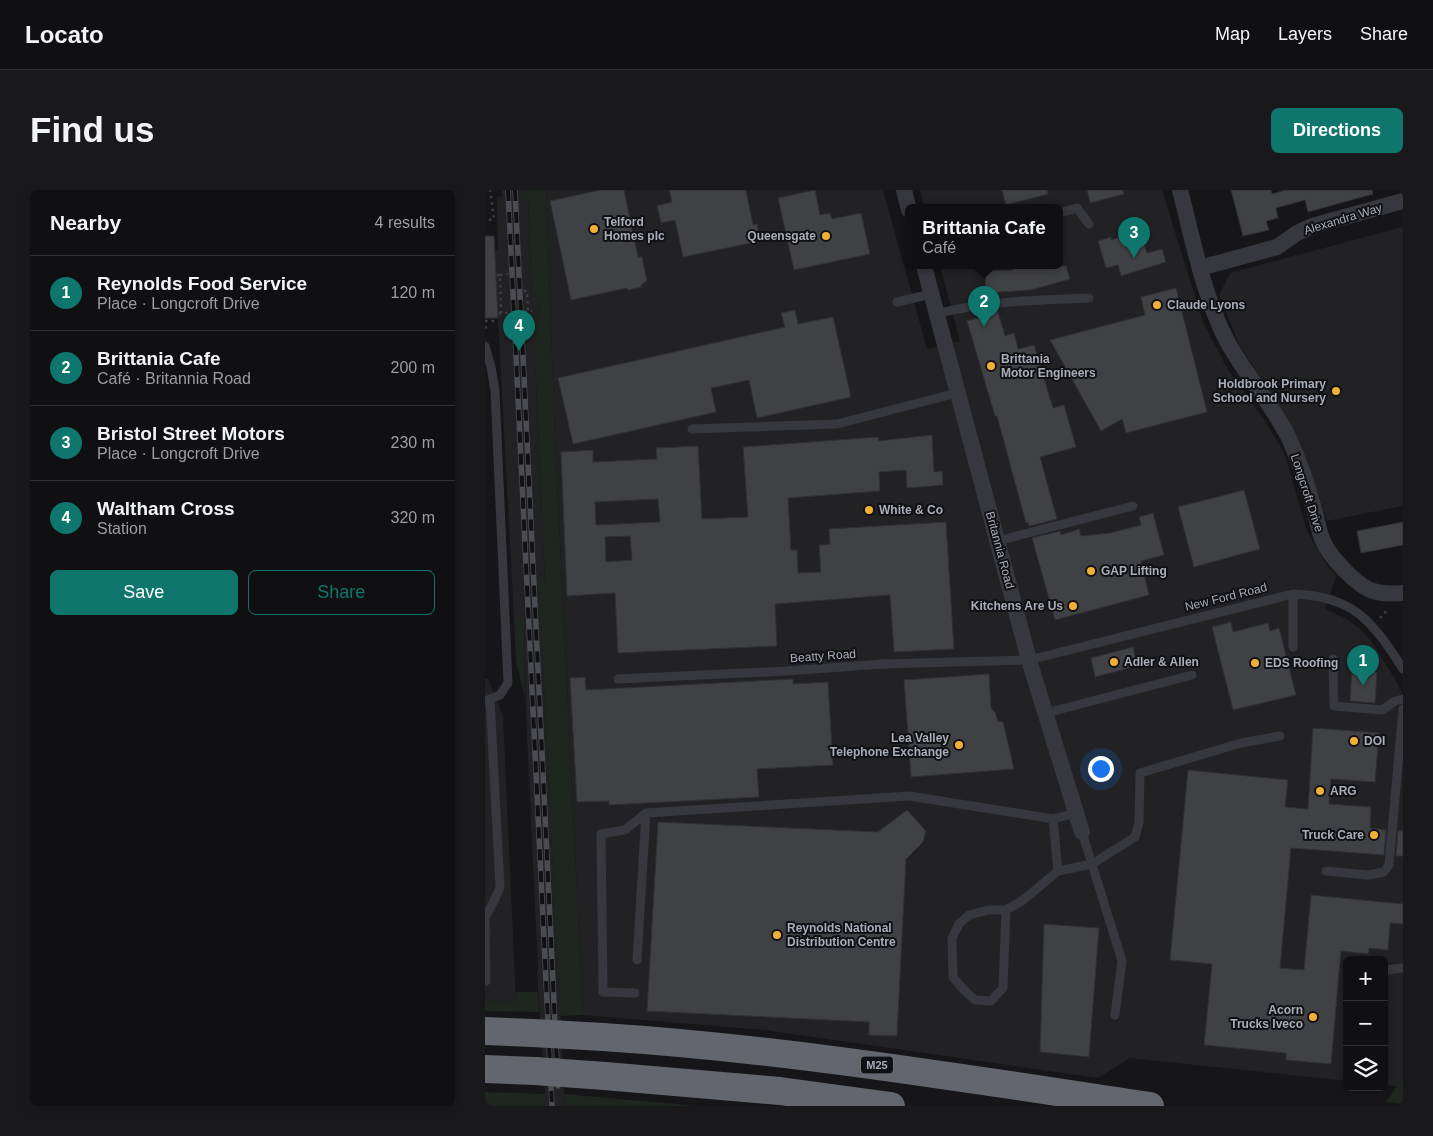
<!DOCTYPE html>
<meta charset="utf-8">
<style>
:root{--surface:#101012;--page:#19191b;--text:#f1f3f6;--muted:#9c9d9f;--line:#303032;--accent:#0f766e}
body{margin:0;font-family:Arial,sans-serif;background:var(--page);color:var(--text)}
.controls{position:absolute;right:15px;bottom:15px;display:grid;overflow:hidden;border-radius:8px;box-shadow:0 2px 8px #0003}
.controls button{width:45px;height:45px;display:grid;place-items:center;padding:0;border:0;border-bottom:1px solid var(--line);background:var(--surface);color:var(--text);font:25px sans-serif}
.you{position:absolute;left:615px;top:578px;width:18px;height:18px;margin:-12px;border:4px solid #fff;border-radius:50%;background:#1a73e8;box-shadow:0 0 0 8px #1a73e833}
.badge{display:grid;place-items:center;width:32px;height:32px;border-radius:50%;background:var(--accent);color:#fff;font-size:16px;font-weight:700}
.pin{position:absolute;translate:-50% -41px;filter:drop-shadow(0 1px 2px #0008)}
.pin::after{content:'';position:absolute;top:26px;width:18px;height:15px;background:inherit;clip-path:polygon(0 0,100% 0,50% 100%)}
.popup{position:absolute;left:420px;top:14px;width:158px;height:65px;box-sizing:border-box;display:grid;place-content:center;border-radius:8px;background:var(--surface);filter:drop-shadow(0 1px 4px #0005);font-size:16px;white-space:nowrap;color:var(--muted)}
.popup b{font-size:19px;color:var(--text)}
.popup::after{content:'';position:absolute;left:50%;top:100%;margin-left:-10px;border:10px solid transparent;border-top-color:var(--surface)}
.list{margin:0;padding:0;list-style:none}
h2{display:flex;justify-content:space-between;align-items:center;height:65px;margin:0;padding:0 20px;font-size:21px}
h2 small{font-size:16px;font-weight:400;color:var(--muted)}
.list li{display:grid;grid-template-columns:32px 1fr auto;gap:15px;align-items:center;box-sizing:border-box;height:75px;padding:0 20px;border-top:1px solid var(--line)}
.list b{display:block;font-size:19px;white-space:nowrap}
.list p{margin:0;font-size:16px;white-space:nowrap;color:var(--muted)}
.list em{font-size:16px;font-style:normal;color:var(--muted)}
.actions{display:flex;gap:10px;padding:15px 20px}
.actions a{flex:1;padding:11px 0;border:1px solid var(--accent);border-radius:8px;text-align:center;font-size:18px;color:var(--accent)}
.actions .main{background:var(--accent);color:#fff}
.icon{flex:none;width:28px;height:28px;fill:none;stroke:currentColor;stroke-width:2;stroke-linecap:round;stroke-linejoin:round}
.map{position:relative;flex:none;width:918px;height:916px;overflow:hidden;border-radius:8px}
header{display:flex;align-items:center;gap:30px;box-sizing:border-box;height:70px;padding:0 25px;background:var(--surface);border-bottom:1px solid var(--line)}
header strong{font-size:24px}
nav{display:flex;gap:28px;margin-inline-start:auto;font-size:18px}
.intro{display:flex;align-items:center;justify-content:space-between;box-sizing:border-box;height:120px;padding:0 30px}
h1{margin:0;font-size:35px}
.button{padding:12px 22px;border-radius:8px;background:var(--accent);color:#fff;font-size:18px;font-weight:700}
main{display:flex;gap:30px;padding:0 30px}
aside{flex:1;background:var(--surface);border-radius:8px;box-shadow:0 2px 8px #0003}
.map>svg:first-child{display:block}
</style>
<header>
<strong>Locato</strong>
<nav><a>Map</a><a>Layers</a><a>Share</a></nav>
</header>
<div class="intro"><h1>Find us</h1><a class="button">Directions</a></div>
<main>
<aside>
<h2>Nearby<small>4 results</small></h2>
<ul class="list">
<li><span class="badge">1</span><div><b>Reynolds Food Service</b><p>Place · Longcroft Drive</p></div><em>120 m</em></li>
<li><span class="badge">2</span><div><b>Brittania Cafe</b><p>Café · Britannia Road</p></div><em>200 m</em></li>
<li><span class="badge">3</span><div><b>Bristol Street Motors</b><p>Place · Longcroft Drive</p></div><em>230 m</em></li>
<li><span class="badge">4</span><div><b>Waltham Cross</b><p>Station</p></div><em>320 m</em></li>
</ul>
<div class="actions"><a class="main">Save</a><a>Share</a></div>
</aside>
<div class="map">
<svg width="918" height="916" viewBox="0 0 918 916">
<rect width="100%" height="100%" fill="#161618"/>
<!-- built -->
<path fill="#222225" d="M17,0H37V9H43L47,110H54L55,124L48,125L60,392H54L80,916H61L52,784L53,778L41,525L39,429H29L13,128H0V63L13,59L12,7L17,6Z
M61,0H398L442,159L475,151L455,76H574V18H440L435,0H677L718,132L743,180L780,231L799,262L822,341L841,374L851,386L840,419L860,428L875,439L886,451L910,489L918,505V897L899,895V770H862V891L645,868L613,888L279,840L98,825L70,248Z
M918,37V314L917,316L842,331L814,249L754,154L734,105L745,83Z
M0,489H3L18,526L31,812L0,811Z"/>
<!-- green -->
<path fill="#1e261f" d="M37,0H61L70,248L98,825L75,826L54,392L60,391L48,125L55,124L54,110H47L43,9H37Z
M29,429H39L40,507L31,472Z
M31,802H53L54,822L0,821V811L31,812Z
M918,887V914L901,912Z
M0,902L60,904L61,916H0Z
M79,904L212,916H80Z"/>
<!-- building -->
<path fill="#404145" stroke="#303034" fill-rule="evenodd" d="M115,0H139L153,67H157L162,91L156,95L157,97L143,100L142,98L86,110L65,11Z
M184,0H261L268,35L272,34L275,48L270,49L271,52L198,67L190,30L176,33L172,16L187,12Z
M330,0L335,25L345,23L347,29L376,23L385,64L309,80L293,8Z
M517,0H562L563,4L521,15Z
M602,0H638L639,4L605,13Z
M746,0H786L787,4L800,0H887L888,4L823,22L820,10L791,18L793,28L781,31L784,40L758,46Z
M655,41L662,63L677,59L681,72L636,86L633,75L621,78L613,51L626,47V50Z
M0,46H9L13,128H0Z
M527,76H581L585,89L546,100L501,103L500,81L528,80Z
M691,98L722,222L641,243L637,229L616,241L565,150L660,125L656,107Z
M310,120L313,134L348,127L366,207L272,228L264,190L226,198L231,222L88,254L73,188L300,137L296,123Z
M513,122L520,146L529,143L533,159L549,155L568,218L579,215L591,257L555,267L572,329L544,336L543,332L541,333L512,226H510L482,131Z
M447,245L449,282L457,281L458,295L422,298L421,280L394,282L395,301L303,308L306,360H312L313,383L336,382L334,355L345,354L344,339L461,332L469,459L409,462L405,405L290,414L292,456L133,463L130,403L82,406L76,262L108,260V272L172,269L171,258L213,256L217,329L263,327L258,257L393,247L394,251ZM173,309L175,332L111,335L110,312ZM145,346L147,370L121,372L120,347Z
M759,300L775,359L709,377L693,317Z
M668,323L679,365L656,371L664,405L570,430L547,348L575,341L576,345L594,339L596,346L625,343L656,335L654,327Z
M918,332V355L876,363L872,341Z
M746,432L748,442L783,433L785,441L794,438L811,505L748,520L727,437Z
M648,457L652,476L610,487L606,468Z
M867,480L892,482L890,513L865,511Z
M504,484L506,518L510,522L513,531L518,532L529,579L426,587L419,490Z
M100,487L101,500L308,489V494L343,492L348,575L272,579L274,607L124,615V611L92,612L85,488Z
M828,538L894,543L890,592L846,589L844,614L886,617L885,638L901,640L899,665L806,658L795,778L819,780L826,705L918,714V734L905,733L903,760L884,758L883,764L856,761L846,874L801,870V863L719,855L727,774L685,770L703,580L803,590L800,617L823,619Z
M422,620L441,641L438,652L421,669L412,846L384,845V832L162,821L173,632L393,642Z
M913,641H918V666H911Z
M559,734L614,738L604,867L555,862Z"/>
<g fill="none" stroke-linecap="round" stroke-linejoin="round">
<!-- path -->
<path stroke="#3d3f44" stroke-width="2.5" stroke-dasharray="2.5 4" stroke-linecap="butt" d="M4,30L9,29L5,0
M12,85H15L16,123
M15,85L23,84
M39,101H42L43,122
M0,131H13
M0,138L2,137
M895,428L903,419"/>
<!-- service -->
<path stroke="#37383d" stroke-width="9" d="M574,23L592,18L604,34
M412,112L446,104
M451,124C501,111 552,110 604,108
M0,156L6,177L10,201L23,493L15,505L0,511
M207,239L352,234L472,203
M512,351L648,316
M808,457V404
M848,469L849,516L897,520L910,511L918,509
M133,489L301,481L398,474L544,470L808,404C869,406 887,431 918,479
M561,523L707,485
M568,629L592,623
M597,642L637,771L630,825
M841,681L883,685L899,682L904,675L918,519
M521,720L518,798L506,811L490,810L478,799L468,787L467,748L474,734L484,725L503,720H521L537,711L573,681L607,674L650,647L654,633L655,583L756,553L795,546
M152,770L161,623
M899,780L918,778
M1,791L0,728C5,717 11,709 15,697L5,509
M150,803L118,802L116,644L140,640L161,623L425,606L568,629L573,681"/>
<!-- minor -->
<path stroke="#37383d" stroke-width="16" d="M419,0L424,20
M695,0C708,50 718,105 742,151C761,186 788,215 805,250C815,273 823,297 830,322C832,331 834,342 838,351C844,366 872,396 888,401C898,404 908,404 918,403
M439,76L544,470L597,642
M715,78L792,57L812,43L827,36L918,11"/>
<!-- motorway -->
<path stroke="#63666e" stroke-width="28" d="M0,841L48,843
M118,847C302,859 483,889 665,916
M0,879L50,881
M120,886L295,901L406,916"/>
<defs>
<path id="rail" d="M23,0L67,916
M30,0L73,896"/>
</defs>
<!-- rail casing -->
<use href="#rail" stroke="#4a4c52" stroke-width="5.5"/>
<!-- rail -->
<use href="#rail" stroke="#111113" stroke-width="4" stroke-dasharray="11" stroke-linecap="butt"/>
<!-- path-bridge -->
<path stroke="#3d3f44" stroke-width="2.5" stroke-dasharray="2.5 4" stroke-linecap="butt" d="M7,124L47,121"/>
<!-- motorway-bridge -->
<path stroke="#63666e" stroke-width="28" d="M48,843L118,847
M50,881L120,886"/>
</g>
<!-- markers -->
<g fill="#f2b134" stroke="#111113" stroke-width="2">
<circle cx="109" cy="39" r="5"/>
<circle cx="341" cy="46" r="5"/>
<circle cx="672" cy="115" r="5"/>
<circle cx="506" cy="176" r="5"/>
<circle cx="851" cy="201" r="5"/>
<circle cx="384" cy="320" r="5"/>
<circle cx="606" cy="381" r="5"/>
<circle cx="588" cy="416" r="5"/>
<circle cx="629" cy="472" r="5"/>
<circle cx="770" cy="473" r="5"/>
<circle cx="869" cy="551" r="5"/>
<circle cx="474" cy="555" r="5"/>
<circle cx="835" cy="601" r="5"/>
<circle cx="889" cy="645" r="5"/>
<circle cx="292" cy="745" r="5"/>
<circle cx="828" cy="827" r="5"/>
</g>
<g text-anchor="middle" stroke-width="4" stroke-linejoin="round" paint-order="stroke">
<!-- shield labels -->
<rect fill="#111113" stroke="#7b7e86" stroke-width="1" x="376" y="866.5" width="32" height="17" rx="4"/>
<g font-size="11" font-weight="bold" fill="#a8adb8">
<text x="392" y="879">M25</text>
</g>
<!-- street labels -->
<g font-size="12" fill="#a8adb8" stroke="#111113">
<text transform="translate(858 29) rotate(-17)" y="4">Alexandra Way</text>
<text transform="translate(822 303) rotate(72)" y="4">Longcroft Drive</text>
<text transform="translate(515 360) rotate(75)" y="4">Britannia Road</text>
<text transform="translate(741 407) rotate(-14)" y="4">New Ford Road</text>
<text transform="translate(338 466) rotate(-4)" y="4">Beatty Road</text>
</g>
<!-- poi labels -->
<g font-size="12" font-weight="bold" fill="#a8adb8" stroke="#111113" text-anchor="start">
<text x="119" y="36">Telford<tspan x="119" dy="14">Homes plc</tspan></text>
<text x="331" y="50" text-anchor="end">Queensgate</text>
<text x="682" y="119">Claude Lyons</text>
<text x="516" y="173">Brittania<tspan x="516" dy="14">Motor Engineers</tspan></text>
<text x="841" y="198" text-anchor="end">Holdbrook Primary<tspan x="841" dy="14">School and Nursery</tspan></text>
<text x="394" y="324">White &amp; Co</text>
<text x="616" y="385">GAP Lifting</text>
<text x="578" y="420" text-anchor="end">Kitchens Are Us</text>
<text x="639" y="476">Adler &amp; Allen</text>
<text x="780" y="477">EDS Roofing</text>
<text x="464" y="552" text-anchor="end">Lea Valley<tspan x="464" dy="14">Telephone Exchange</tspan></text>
<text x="879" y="555">DOI</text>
<text x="845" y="605">ARG</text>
<text x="879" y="649" text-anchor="end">Truck Care</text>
<text x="302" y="742">Reynolds National<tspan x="302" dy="14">Distribution Centre</tspan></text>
<text x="818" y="824" text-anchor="end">Acorn<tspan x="818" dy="14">Trucks Iveco</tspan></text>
</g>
</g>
</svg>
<div class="controls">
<button>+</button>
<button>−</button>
<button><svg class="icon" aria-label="layers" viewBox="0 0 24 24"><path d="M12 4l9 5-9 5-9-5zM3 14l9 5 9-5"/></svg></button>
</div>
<div class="you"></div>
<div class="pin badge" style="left:878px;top:496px">1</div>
<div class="pin badge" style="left:499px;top:137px">2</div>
<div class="popup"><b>Brittania Cafe</b>Café</div>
<div class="pin badge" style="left:649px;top:68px">3</div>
<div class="pin badge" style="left:34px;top:161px">4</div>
</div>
</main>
